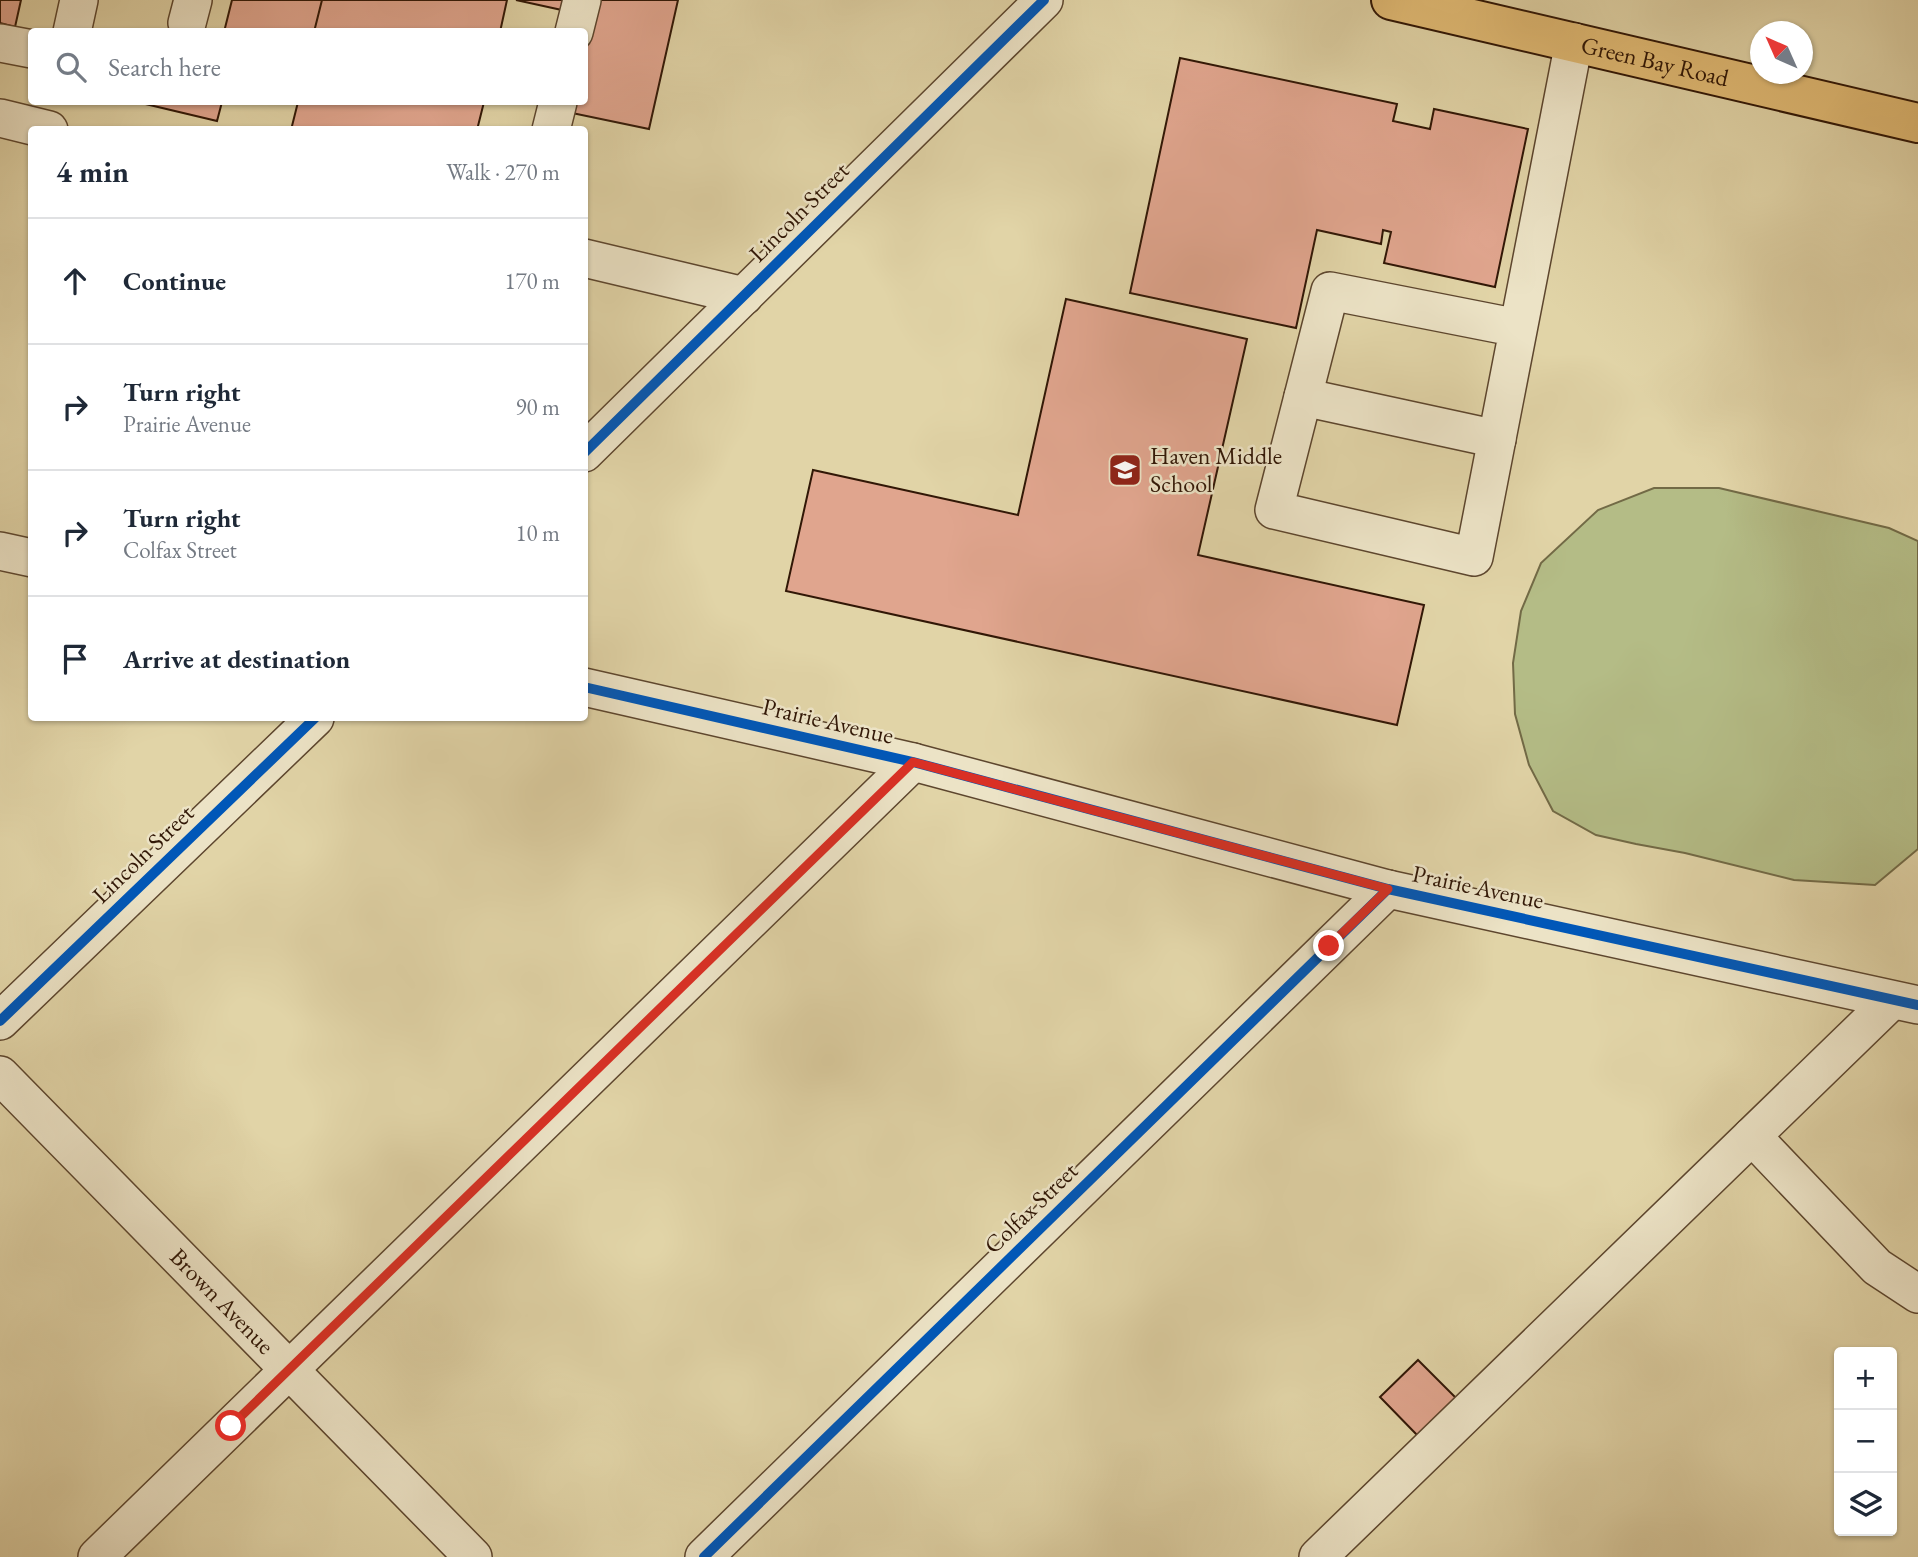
<!DOCTYPE html>
<meta charset="utf-8">
<style>
:root{--surface:#fff;--page:#f2f2f3;--text:#1f2937;--muted:#747a83;--line:#e0e1e3}
body{margin:0;font-family:"EB Garamond",serif;background:var(--page);color:var(--text)}
.controls{position:absolute;right:21px;bottom:21px;display:grid;overflow:hidden;border-radius:7px;box-shadow:0 2px 5px #0004}
.controls button{width:63px;height:63px;display:grid;place-items:center;padding:0;border:0;border-bottom:2px solid var(--line);background:var(--surface);color:var(--text);font:35px sans-serif}
.compass{position:absolute;left:1750px;top:21px;width:63px;height:63px;border-radius:50%;background:var(--surface);box-shadow:0 2px 5px #0004;rotate:315deg}
.stop{position:absolute;width:21px;height:21px;margin:-16px;border:5px solid #d93025;border-radius:50%;background:#fff}
.stop.end{background:#d93025;border-color:#fff;box-shadow:0 2px 7px #0008}
.list{margin:0;padding:0;list-style:none}
h2{display:flex;justify-content:space-between;align-items:center;height:91px;margin:0;padding:0 28px;font-size:30px}
h2 small{font-size:23px;font-weight:400;color:var(--muted)}
.list li{display:grid;grid-template-columns:46px 1fr auto;gap:21px;align-items:center;box-sizing:border-box;height:126px;padding:0 28px;border-top:2px solid var(--line)}
.list b{display:block;font-size:26px;white-space:nowrap}
.list p{margin:0;font-size:23px;white-space:nowrap;color:var(--muted)}
.list em{font-size:23px;font-style:normal;color:var(--muted)}
.icon{flex:none;width:38px;height:38px;fill:none;stroke:currentColor;stroke-width:2;stroke-linecap:round;stroke-linejoin:round}
.map{position:relative;flex:none;width:1918px;height:1557px;overflow:hidden}
.search{position:absolute;background:var(--surface);box-shadow:0 2px 5px #0004;left:28px;top:28px;width:560px;height:77px;display:flex;align-items:center;gap:18px;box-sizing:border-box;padding:0 24px;border-radius:7px;color:var(--muted);font-size:26px}
.panel{position:absolute;background:var(--surface);box-shadow:0 2px 5px #0004;left:28px;top:126px;width:560px;height:595px;border-radius:7px}
.map>svg:first-child{display:block}
</style>
<div class="map">
<svg width="1918" height="1557" viewBox="0 0 1918 1557">
<rect width="100%" height="100%" fill="#e1d4a7"/>
<filter id="stains"><feTurbulence type="fractalNoise" baseFrequency=".00286" numOctaves="4"/><feColorMatrix values="0 0 0 0 .2 0 0 0 0 .09 0 0 0 0 .02 0 0 0 .5 -.17"/></filter>
<radialGradient id="worn" r=".72"><stop offset=".6" stop-color="#630" stop-opacity="0"/><stop offset="1" stop-color="#630" stop-opacity=".3"/></radialGradient>
<!-- green -->
<path fill="#b4bc86" stroke="#726a46" stroke-width="2" d="M1654,488H1719L1889,528L1918,541V849L1875,885L1794,880L1685,853L1636,844L1596,835L1553,811L1529,765L1515,714L1513,663L1521,611L1541,563L1598,510Z"/>
<!-- building -->
<path fill="#e0a58e" stroke="#311706" stroke-width="2" d="M0,0H21L15,27L0,23Z
M232,0H322L314,32H224Z
M322,0H507L500,32H314Z
M516,0H574L571,12Z
M598,0H678L649,129L572,113L575,102H584V58Z
M1180,58L1397,104L1393,121L1430,129L1434,109L1528,129L1495,287L1384,263L1391,232L1383,230L1381,244L1317,230L1296,328L1130,293Z
M137,102H222L217,121Z
M298,102H484L477,130H291Z
M1066,299L1247,339L1198,555L1424,605L1397,725L786,591L813,470L1018,515Z
M1418,1360L1457,1399L1419,1437L1380,1397Z"/>
<g fill="none" stroke-linecap="round" stroke-linejoin="round">
<defs>
<g id="minor">
<path d="M187,23L193,0"/>
<path d="M72,32L79,0"/>
<path d="M574,32L582,0"/>
<path d="M0,43L32,49"/>
<path d="M0,118L49,130"/>
<path d="M551,130L558,102"/>
<path d="M584,258L744,296"/>
<path d="M1518,328L1330,291L1274,510L1474,557L1574,42"/>
<path d="M1303,397L1497,439"/>
<path d="M584,453L1044,0"/>
<path d="M0,551L32,558"/>
<path d="M584,687L913,762L1388,889L1918,1005"/>
<path d="M0,1021L315,718"/>
<path id="s1" d="M0,1075L473,1557"/>
<path d="M1752,1136L1877,1267L1918,1294"/>
<path d="M97,1557L913,762"/>
<path d="M704,1557L1388,889"/>
<path d="M1318,1557L1892,1000"/>
</g>
<g id="major">
<path id="s2" d="M1391,0L1918,123"/>
</g>
</defs>
<!-- minor casing -->
<use href="#minor" stroke="#5d462e" stroke-width="40"/>
<!-- major casing -->
<use href="#major" stroke="#311706" stroke-width="42"/>
<!-- minor -->
<use href="#minor" stroke="#ece3c6" stroke-width="37"/>
<!-- major -->
<use href="#major" stroke="#e0ba74" stroke-width="38"/>
<defs>
<path id="cycleway" d="M584,453L1044,0
M584,687L913,762L1388,889L1918,1005
M0,1021L315,718
M704,1557L1388,889"/>
</defs>
<!-- cycleway casing -->
<use href="#cycleway" stroke="#ece3c6" stroke-width="15"/>
<!-- cycleway -->
<use href="#cycleway" stroke="#0057b8" stroke-width="10"/>
</g>
<g fill="none" stroke-linecap="round" stroke-linejoin="round">
<!-- route -->
<path stroke="#d93025" stroke-width="9" d="M231,1426L913,762L1388,889L1329,946"/>
</g>
<!-- icons -->
<defs>
<symbol id="school-square" viewBox="-11 -11 22 22"><rect x="-9" y="-9" width="18" height="18" rx="4" fill="#8f2418" stroke="#ece3c6"/><path d="M0-5L7-2L0 1L-7-2ZM-4 1L0 2.5L4 1V4Q0 6-4 4Z" fill="#fff"/></symbol>
</defs>
<g fill-rule="evenodd">
<use href="#school-square" x="1106" y="451" width="38" height="38"/>
</g>
<g text-anchor="middle" stroke-width="5" stroke-linejoin="round" paint-order="stroke">
<!-- street labels -->
<g font-size="24" fill="#311706" stroke="#ece3c6">
<text dy="8" stroke="none"><textPath href="#s2" startOffset="271">Green Bay Road</textPath></text>
<text transform="translate(799 212) rotate(-45)" y="8">Lincoln Street</text>
<text transform="translate(828 721) rotate(13)" y="8">Prairie Avenue</text>
<text transform="translate(143 854) rotate(-44)" y="8">Lincoln Street</text>
<text transform="translate(1478 887) rotate(12)" y="8">Prairie Avenue</text>
<text transform="translate(1031 1208) rotate(-44)" y="8">Colfax Street</text>
<text dy="8" stroke="none"><textPath href="#s1" startOffset="317">Brown Avenue</textPath></text>
</g>
<!-- poi labels -->
<g font-size="24" fill="#311706" stroke="#ece3c6" text-anchor="start">
<text x="1150" y="464">Haven Middle<tspan x="1150" dy="28">School</tspan></text>
</g>
</g>
<rect width="100%" height="100%" filter="url(#stains)"/>
<rect width="100%" height="100%" fill="url(#worn)"/>
</svg>
<div class="controls">
<button>+</button>
<button>−</button>
<button><svg class="icon" aria-label="layers" viewBox="0 0 24 24"><path d="M12 4l9 5-9 5-9-5zM3 14l9 5 9-5"/></svg></button>
</div>
<svg class="compass" viewBox="-18 -18 36 36"><path d="M0-13l5 13h-10z" fill="#e53935"/><path d="M0 13l5-13h-10z" fill="#747a83"/></svg>
<div class="stop" style="left:231px;top:1426px"></div>
<div class="stop end" style="left:1329px;top:946px"></div>
<div class="search"><svg class="icon" aria-label="search" viewBox="0 0 24 24"><circle cx="10" cy="10" r="6"/><path d="M15 15l6 6"/></svg>Search here</div>
<section class="panel">
<h2>4 min<small>Walk · 270 m</small></h2>
<ul class="list">
<li><svg class="icon" aria-label="ahead" viewBox="0 0 24 24"><path d="M12 20V5M6 11l6-6 6 6"/></svg><div><b>Continue</b></div><em>170 m</em></li>
<li><svg class="icon" aria-label="right" viewBox="0 0 24 24"><path d="M7 20v-9h11M14 6l5 5-5 5"/></svg><div><b>Turn right</b><p>Prairie Avenue</p></div><em>90 m</em></li>
<li><svg class="icon" aria-label="right" viewBox="0 0 24 24"><path d="M7 20v-9h11M14 6l5 5-5 5"/></svg><div><b>Turn right</b><p>Colfax Street</p></div><em>10 m</em></li>
<li><svg class="icon" aria-label="arrive" viewBox="0 0 24 24"><path d="M6 21V4h12l-3 4 3 4H6"/></svg><div><b>Arrive at destination</b></div></li>
</ul>
</section>
</div>
